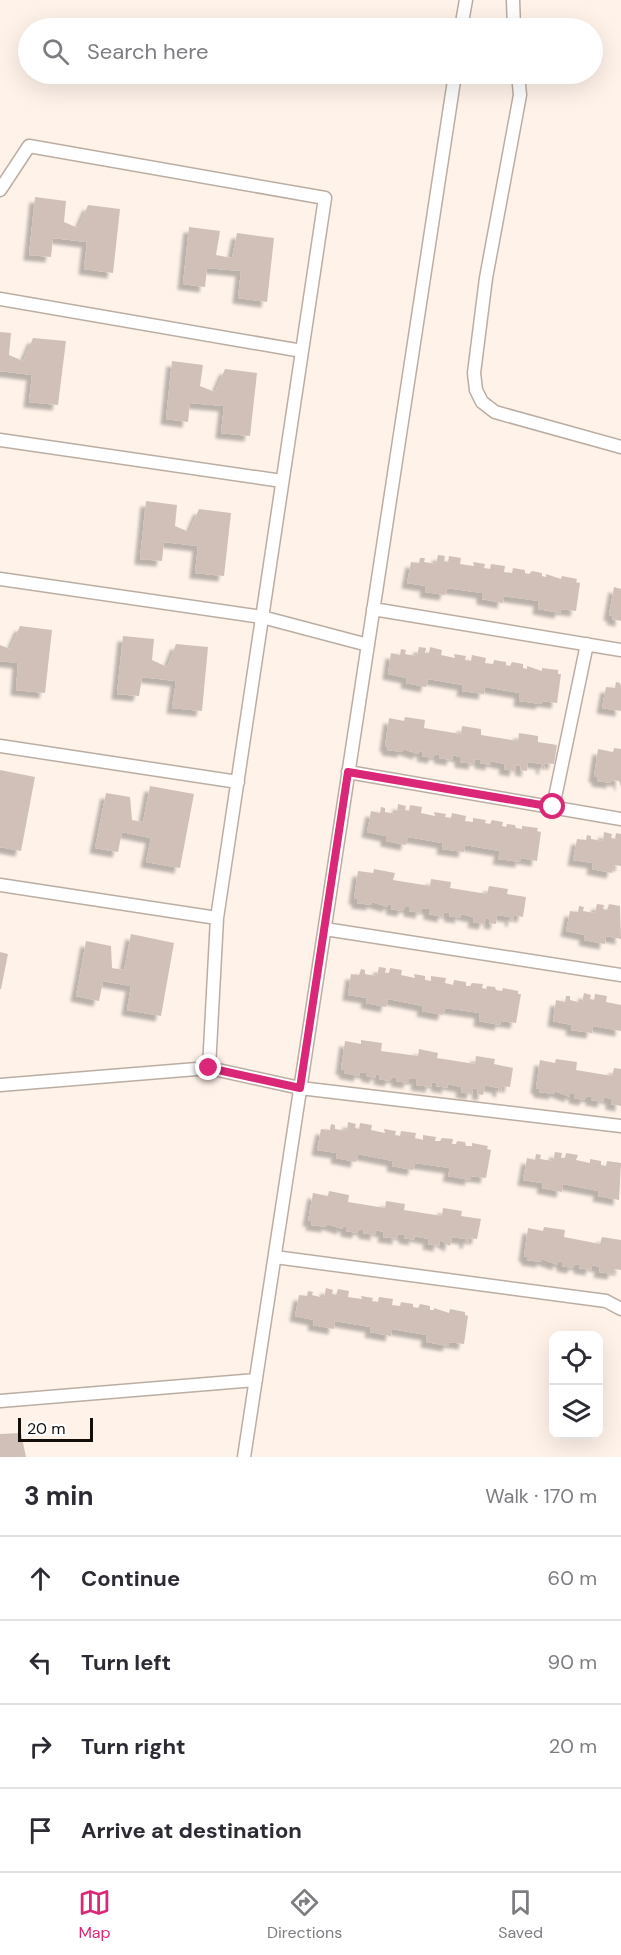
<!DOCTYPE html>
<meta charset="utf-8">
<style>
:root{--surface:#fff;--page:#f2f2f3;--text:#2b2b33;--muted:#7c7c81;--line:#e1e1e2;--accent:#db2777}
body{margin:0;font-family:"DM Sans",sans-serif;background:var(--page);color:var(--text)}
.controls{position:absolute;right:18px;bottom:18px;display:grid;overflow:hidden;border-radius:12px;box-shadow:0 6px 24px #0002}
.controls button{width:54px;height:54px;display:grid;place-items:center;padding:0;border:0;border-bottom:2px solid var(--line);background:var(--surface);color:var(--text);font:30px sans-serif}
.scale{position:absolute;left:18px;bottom:15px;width:75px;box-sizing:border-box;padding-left:6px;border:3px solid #130e0a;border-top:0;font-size:16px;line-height:21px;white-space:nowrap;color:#130e0a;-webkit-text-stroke:4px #fff;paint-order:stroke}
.stop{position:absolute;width:18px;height:18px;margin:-14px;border:4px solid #db2777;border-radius:50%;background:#fff}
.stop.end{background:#db2777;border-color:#fff;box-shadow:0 2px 6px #0008}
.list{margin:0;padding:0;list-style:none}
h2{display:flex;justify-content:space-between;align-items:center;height:78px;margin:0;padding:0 24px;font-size:26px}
h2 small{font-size:20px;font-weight:400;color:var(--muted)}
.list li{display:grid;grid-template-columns:39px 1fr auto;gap:18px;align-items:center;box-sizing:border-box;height:84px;padding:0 24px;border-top:2px solid var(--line)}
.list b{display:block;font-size:22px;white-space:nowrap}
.list em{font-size:20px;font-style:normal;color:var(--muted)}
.icon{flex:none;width:33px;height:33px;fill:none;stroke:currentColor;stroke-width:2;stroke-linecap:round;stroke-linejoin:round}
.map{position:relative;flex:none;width:621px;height:1457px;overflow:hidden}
.search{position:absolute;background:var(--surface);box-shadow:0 6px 24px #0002;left:18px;right:18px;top:18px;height:66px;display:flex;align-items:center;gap:15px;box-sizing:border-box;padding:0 21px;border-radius:33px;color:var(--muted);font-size:22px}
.sheet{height:414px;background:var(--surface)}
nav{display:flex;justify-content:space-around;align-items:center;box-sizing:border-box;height:84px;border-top:2px solid var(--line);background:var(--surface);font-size:16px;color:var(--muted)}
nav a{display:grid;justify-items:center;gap:3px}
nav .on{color:var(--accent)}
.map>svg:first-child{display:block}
</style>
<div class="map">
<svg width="621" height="1457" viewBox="0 0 621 1457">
<defs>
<filter id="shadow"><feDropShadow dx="-5.5" dy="5.5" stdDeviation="1.5" flood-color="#0004"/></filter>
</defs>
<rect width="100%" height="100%" fill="#fef2e9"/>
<!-- building -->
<path fill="#d1c0b8" filter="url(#shadow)" d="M35,197L66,201L64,222L78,228L88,205L120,209L113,273L84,269L87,242L53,238L51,257L29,255Z
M189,227L220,231L216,255L232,258L237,233L274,238L267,302L238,298L241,271L207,268L205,287L183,284Z
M0,332L11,333L9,355L23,361L33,338L66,341L58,405L29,402L32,375L0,371Z
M172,361L203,365L200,386L215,392L225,369L257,373L250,436L221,433L224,406L190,403L188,422L166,419Z
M146,501L177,505L175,526L189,532L199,509L231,513L224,576L195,573L198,546L164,542L162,561L140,559Z
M438,555L445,556L444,561L448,562L449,556L461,558L460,564L474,566L473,562L485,564L484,568L490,569L491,564L505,566L504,572L512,573L513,568L525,570V573L529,574L532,571L542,573V576L546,577V574L561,579L562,576L577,579L576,582L580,583L576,611L561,609L560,613L538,609L539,601L504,596L503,603L482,599V593L447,588L445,595L425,592L426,586L407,583L411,562L419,563L420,558H425L424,562L436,564Z
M614,587L621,589V621L612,619L613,616L609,615Z
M20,626L52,630L45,693L16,690L18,663L0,661V645L10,649Z
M123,636L154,639L152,660L167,667L176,644L208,647L202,711L172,708L176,681L142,677L139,696L117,694Z
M419,647L426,648L425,653H429L430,647L442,650L441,655L455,658L454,654L466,656L465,660L471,661L472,655L486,658L485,663L493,664L494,660L506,662V665L510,666L512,662L523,664V668L527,669V666L542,671V668L558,670V674H561L557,703L542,701L541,704L519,701L520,693L485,687L484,694L462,691L463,685L428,679L426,687L406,683L407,678L388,674L391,653L400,655L401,649L406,650L405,654L417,656Z
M616,682L620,683L621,687V711L602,708L606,687L615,688Z
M405,717L425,720L424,728L461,734L462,726L481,729V735L518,741L519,733L538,736V742L557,745L554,764L545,763L544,769L541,768L542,764L528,762L527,771L520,770L521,766L516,765L515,771L504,769L505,764L491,761V765L480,763V760L475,759L474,764L460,762V757L453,755L452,760L439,758L440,755L435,754L433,758L422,756L423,752L419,751L418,754L403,749V752L387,750L388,747L385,746L389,718L404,721Z
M614,748L621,749V787L619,781L612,780V783L597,781V777H594L598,749L613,752Z
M0,770L35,777L21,851L0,847Z
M150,786L194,794L180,868L146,862L151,838L122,832L118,852L95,848L106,793L130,797L132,820L143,822Z
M398,804L406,806L405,810L409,811L410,805L422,807L421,813L435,816L434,812L446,814L445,817L451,818L452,813L466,816L465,821L473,822V818L486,820L485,823L490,824L492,820L503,822L502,826L506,827L507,824L515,825L516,828L522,829V826L538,828L537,831L541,832L537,861L521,858V862L498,859L500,851L465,845L464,852L442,849L443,843L408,837L406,845L386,841V836L367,832L371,811L380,813L381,807L385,808V812L397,814Z
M604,832L612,834L611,838L615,839L616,833L621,834V866L614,865L612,873L592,869L593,863L573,860L577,839L586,840L587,835L591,836V839L603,841Z
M374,869L395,873L393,880L430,886L431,879L451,882L450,888L487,894L489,886L508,889L507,894L526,897L523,917L514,915L513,921H510L511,917L497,915L496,924L489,923L490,919L486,918L484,924L473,922L474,917L460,914L461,918L449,916L450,913L444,912L443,917L429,914V909L422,908L421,913L409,911V907H405L402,911L391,909L392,905L388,904V907L372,902V905L357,903V899H354L358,871L373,873Z
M597,904L604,905L603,909L607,910L609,904L620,906L621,939L606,936L605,944L584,940L585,935L566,931L570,911L578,912L579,906L584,907L583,911L595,913Z
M131,934L174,943L161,1016L127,1010L131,986L103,981L99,1001L76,996L86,941L111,946L112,968L124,970Z
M0,952L8,954L1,989H0Z
M379,967L386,968L385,973H389L390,968L402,970L401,975L415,978L414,974L425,976V980L431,981V976L446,978L445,983L453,985L454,980L466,982V986H470L472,983L483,984L482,988L486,989L487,986L495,987L496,990L502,991L503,988L518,991V994H521L516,1023L501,1021L500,1025L479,1021L480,1013L445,1008L443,1015L422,1011L423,1006L388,999L386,1007L366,1003L367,998L348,995L351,974L359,975L361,969L365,970V974L377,976Z
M584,993L591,995L590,999L594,1000L595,994L607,996L606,1002L621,1005V1031L593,1026L592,1033L571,1030L572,1025L553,1021L556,1000L565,1002L566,996H570V1000L582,1003Z
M361,1040L382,1043L381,1051L418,1056L419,1049L438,1053L437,1058L475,1064L476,1056L495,1059L494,1064L513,1068L510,1087L502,1086L501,1092L498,1091V1088L485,1085L483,1095L477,1094L478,1089L473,1088L472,1094L461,1092L462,1087L447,1084L448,1088L436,1086L437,1083L432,1082L431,1087L416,1085L417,1079H409V1083L396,1081L397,1078L392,1077L390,1081L379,1079L380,1075L376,1074L375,1078L367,1076L366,1073L360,1072L359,1076L344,1073L345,1070L341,1069L345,1041L361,1044Z
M556,1059L577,1062L576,1070L612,1076L614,1068L621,1069V1106L611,1104V1099L604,1097L603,1102L591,1100V1097L587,1096L584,1100L574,1098V1094H570V1097L555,1091L554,1094L539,1092V1089L536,1088L540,1060L555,1063Z
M348,1122L356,1124L355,1128L359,1129L360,1123L372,1125L371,1130L385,1133L384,1129L396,1131L395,1135L400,1136L401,1131L416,1133L415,1138L423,1140V1135L436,1137L435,1141H440L442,1138L453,1139L452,1144H456L457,1141L465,1142L466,1146H472V1143L488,1146L487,1149L491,1150L486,1178L471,1176L470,1180L448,1176L450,1168L415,1163L413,1170L392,1166L393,1161L358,1154L356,1162L336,1158L337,1153L317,1150L321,1129L330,1130L331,1124L335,1125V1129L347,1131Z
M555,1152L562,1153L561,1158H565L566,1153L578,1155L576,1160L590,1163V1159L601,1161V1165L606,1166L607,1161L621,1163L619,1200L598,1196L599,1191L563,1184L562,1192L542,1188L543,1183L523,1180L527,1158L535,1160L536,1154L541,1155L540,1159L553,1161Z
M329,1191L349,1195L348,1202L385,1208L386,1201L405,1204L404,1210L442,1216L443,1208L462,1211L461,1216L481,1219L477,1239L469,1238L468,1243H465V1239L452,1237L450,1246L440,1240L439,1246L428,1244L429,1239L414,1236L415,1240L404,1238V1235L398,1234V1239L383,1237L384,1232L376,1230V1235L363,1233L364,1230L359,1229L357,1233L346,1231V1227L343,1226L342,1229L327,1224V1227L311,1225L312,1221H308L313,1193L328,1196Z
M544,1227L565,1230L564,1237L600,1244L602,1237L621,1240V1270L614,1269L613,1274L599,1272L600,1267L592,1265L591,1270L579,1268V1265L575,1264L572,1268L562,1266V1262L558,1261V1265L542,1259V1262L527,1260V1257L524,1256L528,1228L543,1231Z
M326,1288L333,1290L332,1294L336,1295L338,1289L349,1291L348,1297L362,1299L361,1296L373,1298L372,1301L378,1302L379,1297L393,1299L392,1305L400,1306L401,1302L413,1304V1307L418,1308L420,1304L430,1306V1310H434V1308L449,1313L450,1309L465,1312V1315L468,1316L464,1344L449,1342L448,1346L426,1342L427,1335L392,1329L391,1336L370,1332L371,1327L335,1321L334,1329L313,1325L314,1320L295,1316L299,1295L307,1296L308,1291L313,1292L312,1295L324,1298Z
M21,1433L26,1457H0V1434Z"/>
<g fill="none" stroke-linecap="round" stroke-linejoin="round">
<defs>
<path id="lane" d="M513,0L514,28
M461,28L466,0
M518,74L520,95L486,278L474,373L476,390L482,402L495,412L621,447
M0,190L29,146L325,198L217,918L209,1068
M0,299L302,351
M0,440L282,481
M0,579L262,617L368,645
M373,609L621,650
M0,746L238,782
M348,772L621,819
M553,807L587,644
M0,885L217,918
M325,929L621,975
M0,1085L209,1068L300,1088L621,1126
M275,1257L606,1301L621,1309
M0,1401L256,1380
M244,1457L455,74"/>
</defs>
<!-- lane casing -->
<use href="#lane" stroke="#bbada2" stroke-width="15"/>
<!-- lane -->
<use href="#lane" stroke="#fff" stroke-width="12"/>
</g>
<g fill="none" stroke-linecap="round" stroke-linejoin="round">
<!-- route -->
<path stroke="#db2777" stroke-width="8" d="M209,1068L300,1088L348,772L553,807"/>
</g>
</svg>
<div class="controls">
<button><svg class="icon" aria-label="locate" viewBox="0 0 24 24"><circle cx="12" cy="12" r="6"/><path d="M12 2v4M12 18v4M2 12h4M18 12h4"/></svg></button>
<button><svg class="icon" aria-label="layers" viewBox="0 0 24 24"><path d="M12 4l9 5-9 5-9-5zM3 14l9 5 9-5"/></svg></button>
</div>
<div class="scale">20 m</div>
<div class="stop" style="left:553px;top:807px"></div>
<div class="stop end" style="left:209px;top:1068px"></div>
<div class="search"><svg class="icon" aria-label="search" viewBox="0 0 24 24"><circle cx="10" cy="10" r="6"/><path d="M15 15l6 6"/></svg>Search here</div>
</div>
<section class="sheet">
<h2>3 min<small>Walk · 170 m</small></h2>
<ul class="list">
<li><svg class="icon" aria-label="ahead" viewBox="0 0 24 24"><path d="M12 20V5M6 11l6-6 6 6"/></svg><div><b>Continue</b></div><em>60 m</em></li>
<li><svg class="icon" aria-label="left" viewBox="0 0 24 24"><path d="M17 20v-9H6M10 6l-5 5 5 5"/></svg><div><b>Turn left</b></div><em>90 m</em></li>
<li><svg class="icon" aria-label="right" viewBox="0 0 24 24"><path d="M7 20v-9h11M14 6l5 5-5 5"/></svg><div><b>Turn right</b></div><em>20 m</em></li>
<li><svg class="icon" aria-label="arrive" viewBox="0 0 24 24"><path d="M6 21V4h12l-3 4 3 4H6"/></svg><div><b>Arrive at destination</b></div></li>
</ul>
</section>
<nav>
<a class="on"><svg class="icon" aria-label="map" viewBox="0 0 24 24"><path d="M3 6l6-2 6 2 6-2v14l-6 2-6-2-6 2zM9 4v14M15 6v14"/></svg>Map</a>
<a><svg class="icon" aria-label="directions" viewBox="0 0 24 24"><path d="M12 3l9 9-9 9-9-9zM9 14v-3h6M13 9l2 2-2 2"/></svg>Directions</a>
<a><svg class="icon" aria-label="saved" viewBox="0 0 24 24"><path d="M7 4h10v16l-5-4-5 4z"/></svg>Saved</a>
</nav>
